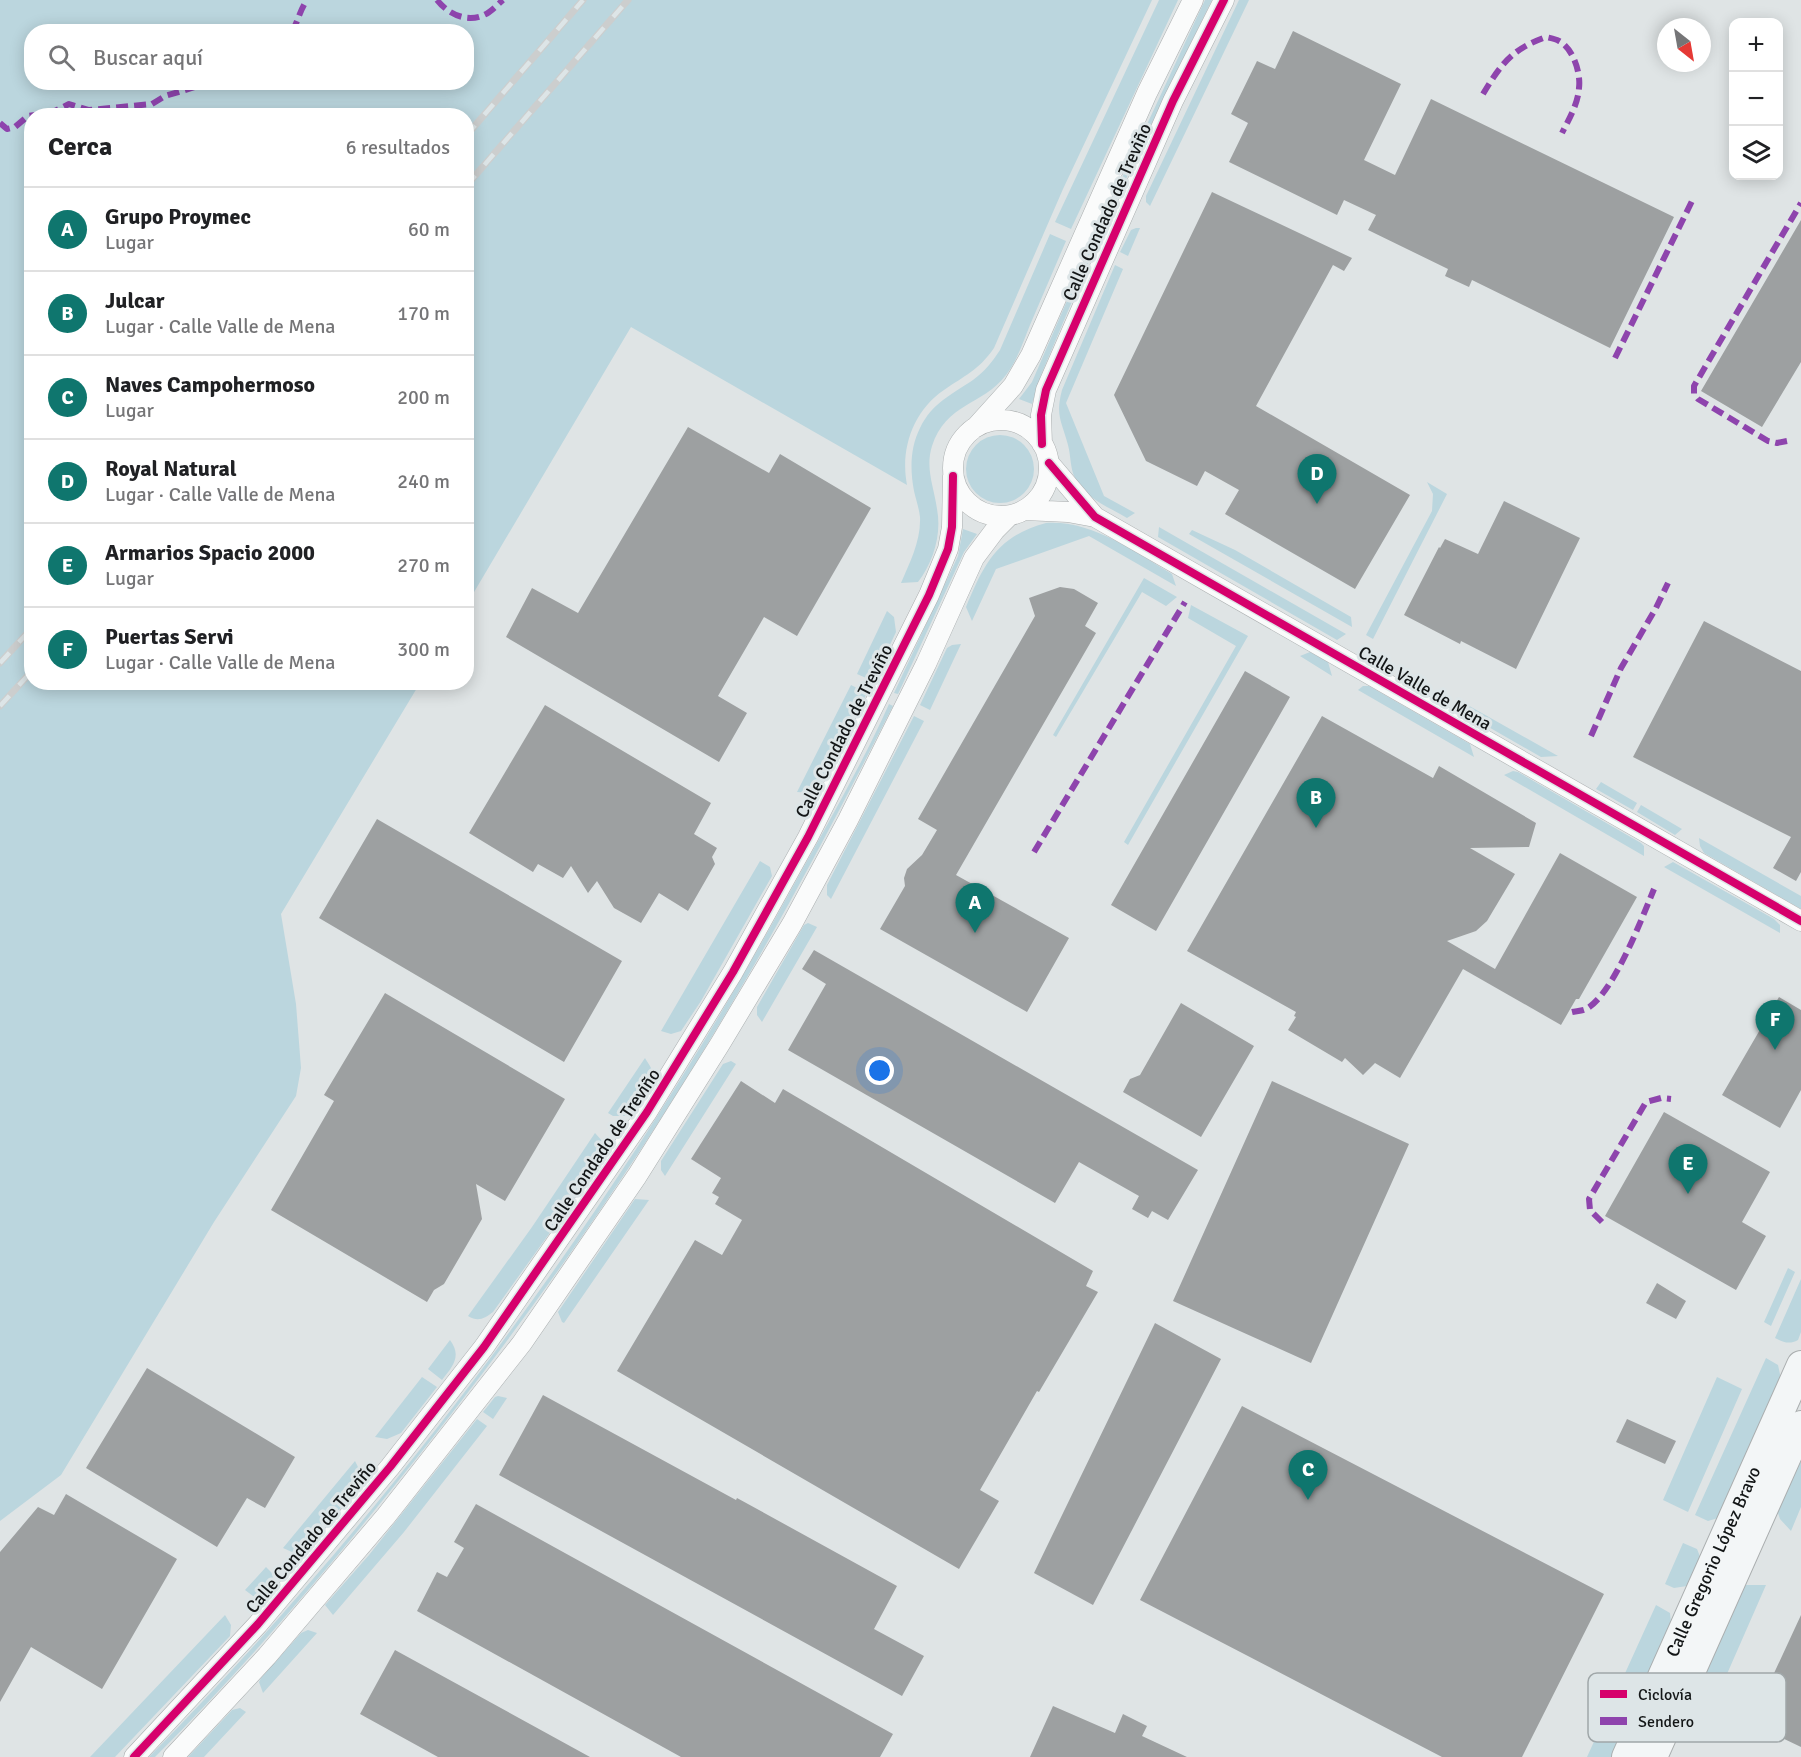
<!DOCTYPE html>
<html lang="es">
<meta charset="utf-8">
<style>
:root{--surface:#fff;--page:#f2f2f2;--text:#202124;--muted:#757577;--line:#e0e0e0;--accent:#0f766e}
body{margin:0;font-family:Signika,sans-serif;background:var(--page);color:var(--text)}
.controls{position:absolute;right:18px;top:18px;display:grid;overflow:hidden;border-radius:12px;box-shadow:0 3px 15px #0003}
.controls button{width:54px;height:54px;display:grid;place-items:center;padding:0;border:0;border-bottom:2px solid var(--line);background:var(--surface);color:var(--text);font:30px sans-serif}
.compass{position:absolute;left:1657px;top:18px;width:54px;height:54px;border-radius:50%;background:var(--surface);box-shadow:0 3px 15px #0003;rotate:149deg}
.you{position:absolute;left:880px;top:1071px;width:21px;height:21px;margin:-15px;border:4px solid #fff;border-radius:50%;background:#1a73e8;box-shadow:0 0 0 9px #1a73e833}
.badge{display:grid;place-items:center;width:39px;height:39px;border-radius:50%;background:var(--accent);color:#fff;font-size:20px;font-weight:700}
.pin{position:absolute;translate:-50% -50px;filter:drop-shadow(0 2px 3px #0008)}
.pin::after{content:'';position:absolute;top:32px;width:21px;height:18px;background:inherit;clip-path:polygon(0 0,100% 0,50% 100%)}
.list{margin:0;padding:0;list-style:none}
h2{display:flex;justify-content:space-between;align-items:center;height:78px;margin:0;padding:0 24px;font-size:26px}
h2 small{font-size:20px;font-weight:400;color:var(--muted)}
.list li{display:grid;grid-template-columns:39px 1fr auto;gap:18px;align-items:center;box-sizing:border-box;height:84px;padding:0 24px;border-top:2px solid var(--line)}
.list b{display:block;font-size:22px;white-space:nowrap}
.list p{margin:0;font-size:20px;white-space:nowrap;color:var(--muted)}
.list em{font-size:20px;font-style:normal;color:var(--muted)}
.icon{flex:none;width:33px;height:33px;fill:none;stroke:currentColor;stroke-width:2;stroke-linecap:round;stroke-linejoin:round}
.map{position:relative;flex:none;width:1801px;height:1757px;overflow:hidden}
.search{position:absolute;background:var(--surface);box-shadow:0 3px 15px #0003;left:24px;top:24px;width:450px;height:66px;display:flex;align-items:center;gap:15px;box-sizing:border-box;padding:0 21px;border-radius:24px;color:var(--muted);font-size:22px}
.panel{position:absolute;background:var(--surface);box-shadow:0 3px 15px #0003;left:24px;top:108px;width:450px;height:582px;border-radius:24px}
.map>svg:first-child{display:block}
</style>
<div class="map">
<svg width="1801" height="1757" viewBox="0 0 1801 1757">
<rect width="100%" height="100%" fill="#dfe4e5"/>
<!-- green -->
<path fill="#bbd6de" fill-rule="evenodd" d="M0,0H1152L1063,189L994,348C979,370 964,376 944,390C913,411 900,449 907,485L631,327L467,604L466,116H32V682L420,683L281,914L296,1004L301,1068L296,1096L214,1222L61,1475L0,1521ZM32,32H466V82H32Z
M1159,0H1178L1071,229L1055,222Z
M1205,0H1212L1156,114L1097,242L1093,240Z
M1239,0H1249L1150,206L1146,202V196Z
M1136,228H1140L1128,256L1120,252L1131,230Z
M1050,234L1066,241C1054,269 1042,297 1030,325C1023,342 1017,361 1006,375C982,406 946,403 932,446C925,468 934,487 937,509C942,534 933,563 918,582L901,583C910,562 921,541 920,517C919,508 916,500 914,491C910,470 910,448 920,428C932,403 951,395 973,380C984,372 993,361 1000,350Z
M1088,252L1092,254L1041,375L1032,404L1019,399L1032,382Z
M1115,265L1123,269L1066,403L1104,496L1135,513L1127,518C1109,507 1084,498 1075,478C1070,468 1071,456 1068,445C1062,422 1055,416 1062,390Z
M966 469a34 34 0 1 1 68 0a34 34 0 1 1-68 0Z
M1427,482L1447,494L1373,639L1366,635L1432,511L1433,494Z
M1046,523C1092,520 1133,551 1172,574L1176,586L1089,536L996,569L972,621L966,607C984,564 997,536 1046,523Z
M1159,527L1346,634L1337,640L1158,537Z
M963,529L977,534L964,552L898,694L894,693L958,556Z
M1192,530L1235,550L1351,617L1352,627L1189,534Z
M1144,578L1177,597L1166,606L1142,592L1056,737L1053,735Z
M1191,605L1248,636L1128,845L1124,842L1236,646L1188,618Z
M887,611L894,617L896,632L873,681L857,674Z
M961,644L930,710L920,705L947,648L952,645Z
M1310,652L1328,662L1332,676L1300,656Z
M851,685L867,693L819,788L810,793L797,792Z
M1363,686H1369L1470,744L1474,757L1358,690Z
M1457,699L1558,756L1541,757L1452,706Z
M889,704L893,706C844,802 794,898 739,991C637,1166 519,1332 391,1490C317,1582 239,1673 155,1757H149C395,1507 617,1207 786,899C821,835 859,771 889,704Z
M914,716L924,721L831,899L827,895V885Z
M1513,771L1518,772L1641,843L1644,846V856L1504,775Z
M1601,782L1637,803L1633,810L1596,789Z
M1641,805L1682,829L1675,835L1637,812Z
M1699,838L1801,896V909L1704,853L1700,846Z
M760,861L770,867L772,876L701,1001L681,1031L671,1034L661,1031Z
M1673,862L1774,919L1780,925V933L1664,867Z
M808,923L817,927L762,1022L757,1015V1007L804,925Z
M645,1058C647,1062 651,1066 652,1071C654,1083 635,1109 625,1116H613L608,1113Z
M731,1061L736,1064L665,1176L661,1170V1161L723,1064Z
M595,1133L604,1143V1153L564,1213L493,1312C484,1319 478,1322 468,1316L532,1227Z
M635,1199L649,1200L564,1323L562,1322L558,1312Z
M1788,1268L1795,1272L1771,1326L1764,1322Z
M1801,1279V1332L1798,1340C1789,1345 1783,1342 1775,1338Z
M450,1340C462,1356 453,1366 442,1380L428,1369Z
M1766,1358L1778,1365L1781,1379L1718,1518L1708,1521L1695,1515Z
M422,1377L437,1387L401,1433L387,1439L375,1437Z
M1717,1377L1742,1389L1688,1512L1663,1500Z
M498,1396L507,1398L493,1419L483,1412L495,1397Z
M477,1419L487,1426L404,1532L333,1615L325,1605L369,1555Z
M355,1461L359,1469L360,1485L307,1548L292,1552L283,1548Z
M1801,1461V1507L1791,1531L1780,1519L1777,1510Z
M1683,1543L1697,1549L1701,1559L1687,1586L1674,1588L1665,1584Z
M266,1567L272,1573C275,1584 271,1593 260,1597L253,1596L245,1590Z
M1746,1585H1766L1702,1731L1693,1724L1689,1711L1743,1586Z
M1656,1605L1670,1613L1671,1623L1612,1757H1587Z
M225,1615L231,1625L230,1636L115,1757H90Z
M308,1630L317,1633L263,1693L259,1682L261,1678L301,1633Z
M240,1708L246,1712L204,1757H188L232,1710Z"/>
<!-- building -->
<path fill="#9da0a1" d="M1293,31L1401,84L1364,160L1395,175L1431,99L1674,217L1610,348L1472,280L1469,287L1445,276L1448,269L1368,230L1376,215L1344,200L1337,215L1229,162L1248,123L1231,114L1257,61L1275,69Z
M1212,192L1352,258L1344,271L1333,265L1256,406L1410,495L1355,589L1225,514L1239,490L1205,471L1197,486L1146,461L1114,395Z
M1801,220V362L1762,427L1701,391Z
M688,427L769,473L780,454L871,508L797,636L764,617L718,696L747,713L719,762L506,637L532,588L578,613Z
M1504,501L1580,538L1516,669L1461,641L1460,644L1404,615L1439,547L1440,548L1445,539L1478,554Z
M1060,587L1074,589L1098,603L1085,626L1096,633L956,875L1069,938L1027,1012L880,929L905,886L904,878L907,869L922,855L937,830L918,819L1035,616L1029,598Z
M1704,621L1801,671V872L1796,881L1773,868L1791,837L1633,757Z
M1245,671L1290,697L1156,931L1111,905Z
M545,705L711,803L694,834L717,848L712,857L715,864L688,911L659,893L641,923L614,908L597,881L588,893L571,866L563,878L538,864L533,872L469,833Z
M1322,716L1433,778L1439,766L1536,823L1529,847L1470,848L1515,874L1487,921L1476,931L1447,941L1495,969L1560,853L1637,897L1579,999H1576L1561,1025L1463,969L1400,1078L1375,1063L1363,1075L1345,1058L1342,1062L1288,1030L1296,1017L1294,1016L1296,1012L1187,951Z
M377,819L622,961L564,1062L319,918Z
M814,950L1198,1170L1168,1220L1152,1211L1148,1218L1132,1209L1139,1196L1079,1162L1055,1203L788,1050L826,984L802,969Z
M385,993L565,1099L505,1201L476,1184L482,1219L444,1284L434,1290L427,1302L271,1210L334,1101L324,1095Z
M1779,997L1801,1010V1090L1780,1128L1722,1095Z
M1181,1003L1254,1046L1201,1137L1123,1092L1130,1079L1140,1075Z
M741,1081L775,1103L783,1089L1093,1271L1086,1286L1098,1292L1039,1392L1037,1391L980,1490L999,1501L959,1569L617,1371L695,1240L722,1255L742,1220L715,1204L719,1197L712,1193L721,1178L691,1159Z
M1272,1081L1409,1144L1311,1363L1173,1301Z
M1664,1112L1770,1172L1742,1222L1766,1236L1736,1290L1605,1216Z
M1657,1283L1686,1301L1676,1319L1646,1303Z
M1155,1323L1221,1359L1093,1605L1034,1573Z
M147,1368L295,1457L265,1508L247,1498L217,1547L86,1468Z
M543,1395L736,1500L737,1498L897,1586L874,1629L924,1656L902,1696L499,1475Z
M1242,1406L1604,1594L1522,1757H1442L1140,1600Z
M1627,1419L1676,1441L1665,1464L1616,1442Z
M66,1494L177,1559L102,1689L31,1647L0,1702V1552L38,1507L54,1515Z
M476,1504L893,1734L880,1757H681L417,1611L437,1572L447,1577L464,1548L454,1542Z
M1801,1615V1747L1751,1723Z
M395,1650L590,1757H438L360,1714Z
M1053,1706L1115,1733L1123,1714L1147,1726L1142,1736L1187,1757H1030Z"/>
<g fill="none" stroke-linecap="round" stroke-linejoin="round">
<defs>
<path id="minor" d="M953 468a48 48 0 1 1 96 0a48 48 0 1 1-96 0Z
M976,427L1013,386L1031,355L1147,93L1193,0
M1042,444L1041,415L1046,390L1173,101L1224,0
M1049,463L1095,517L1801,921
M1025,510L1068,512L1095,517
M134,1757L258,1624L390,1467L484,1347L647,1112L733,972L808,837L929,595L948,549L952,527L953,476
M173,1757L267,1656L386,1516L522,1343L637,1176L720,1044L792,924L848,820L926,664L974,558L995,530L1009,516"/>
<g id="secondary">
<path id="s1" d="M1626,1757L1801,1365"/>
<path d="M1653,1757L1801,1425"/>
</g>
</defs>
<!-- minor casing -->
<use href="#minor" stroke="#aaaeaf" stroke-width="21"/>
<!-- secondary casing -->
<use href="#secondary" stroke="#aaaeaf" stroke-width="30"/>
<!-- minor -->
<use href="#minor" stroke="#fafbfb" stroke-width="20"/>
<!-- secondary -->
<use href="#secondary" stroke="#f3f6f7" stroke-width="28"/>
<defs>
<path id="rail" d="M466,136L583,0
M466,186L628,0
M0,663L32,628
M0,706L32,671"/>
</defs>
<!-- rail casing -->
<use href="#rail" stroke="#cccece" stroke-width="7"/>
<!-- rail -->
<use href="#rail" stroke="#dde5e7" stroke-width="4.5" stroke-dasharray="14" stroke-linecap="butt"/>
<!-- quiet -->
<path stroke="#8e44ad" stroke-width="6" stroke-dasharray="12 6" stroke-linecap="butt" d="M437,0C448,14 467,23 484,15C491,12 498,4 503,0
M292,32C298,21 300,10 307,0
M1483,94C1501,64 1512,49 1546,37C1550,38 1556,39 1559,41C1573,48 1581,73 1579,88C1578,104 1569,119 1562,133
M0,123L7,129L15,127L28,116L51,113L69,104L89,110L152,104L165,96L195,87L225,82
M1615,358L1694,197
M1787,441L1777,443L1768,441L1698,399L1694,394V386L1801,203
M1591,736L1621,668L1656,608L1668,583
M1034,852L1185,602
M1572,1012C1576,1011 1582,1011 1586,1009C1613,995 1642,918 1654,889
M1602,1222L1590,1210L1589,1199L1646,1102L1661,1098L1671,1099"/>
<defs>
<path id="cycleway" d="M1042,444L1041,415L1046,390L1173,101L1224,0
M1049,463L1095,517L1801,921
M134,1757L258,1624L390,1467L484,1347L647,1112L733,972L808,837L929,595L948,549L952,527L953,476"/>
</defs>
<!-- cycleway casing -->
<use href="#cycleway" stroke="#dde5e7" stroke-width="11"/>
<!-- cycleway -->
<use href="#cycleway" stroke="#d6006c" stroke-width="8"/>
</g>
<g text-anchor="middle" stroke-width="6" stroke-linejoin="round" paint-order="stroke">
<!-- street labels -->
<g font-size="18" fill="#131617" stroke="#dde5e7">
<text transform="translate(1107 212) rotate(-66)" y="6">Calle Condado de Treviño</text>
<text transform="translate(1425 688) rotate(30)" y="6">Calle Valle de Mena</text>
<text transform="translate(844 731) rotate(-63)" y="6">Calle Condado de Treviño</text>
<text transform="translate(602 1150) rotate(-56)" y="6">Calle Condado de Treviño</text>
<text transform="translate(311 1537) rotate(-50)" y="6">Calle Condado de Treviño</text>
<text dy="6" stroke="none"><textPath href="#s1" startOffset="214">Calle Gregorio López Bravo</textPath></text>
</g>
</g>
<!-- legend -->
<rect x="1588" y="1673" width="198" height="69" rx="9" fill="#dde5e7" stroke="#a0a7a9" stroke-width="1.5"/>
<rect x="1600" y="1690" width="27" height="8" fill="#d6006c"/>
<rect x="1600" y="1717" width="27" height="8" fill="#8e44ad"/>
<g font-size="16" fill="#131617">
<text x="1638" y="1700">Ciclovía</text>
<text x="1638" y="1727">Sendero</text>
</g>
</svg>
<div class="controls">
<button>+</button>
<button>−</button>
<button><svg class="icon" aria-label="layers" viewBox="0 0 24 24"><path d="M12 4l9 5-9 5-9-5zM3 14l9 5 9-5"/></svg></button>
</div>
<svg class="compass" viewBox="-18 -18 36 36"><path d="M0-13l5 13h-10z" fill="#e53935"/><path d="M0 13l5-13h-10z" fill="#757577"/></svg>
<div class="you"></div>
<div class="pin badge" style="left:975px;top:933px">A</div>
<div class="pin badge" style="left:1316px;top:828px">B</div>
<div class="pin badge" style="left:1308px;top:1500px">C</div>
<div class="pin badge" style="left:1317px;top:504px">D</div>
<div class="pin badge" style="left:1688px;top:1194px">E</div>
<div class="pin badge" style="left:1775px;top:1050px">F</div>
<div class="search"><svg class="icon" aria-label="search" viewBox="0 0 24 24"><circle cx="10" cy="10" r="6"/><path d="M15 15l6 6"/></svg>Buscar aquí</div>
<section class="panel">
<h2>Cerca<small>6 resultados</small></h2>
<ul class="list">
<li><span class="badge">A</span><div><b>Grupo Proymec</b><p>Lugar</p></div><em>60 m</em></li>
<li><span class="badge">B</span><div><b>Julcar</b><p>Lugar · Calle Valle de Mena</p></div><em>170 m</em></li>
<li><span class="badge">C</span><div><b>Naves Campohermoso</b><p>Lugar</p></div><em>200 m</em></li>
<li><span class="badge">D</span><div><b>Royal Natural</b><p>Lugar · Calle Valle de Mena</p></div><em>240 m</em></li>
<li><span class="badge">E</span><div><b>Armarios Spacio 2000</b><p>Lugar</p></div><em>270 m</em></li>
<li><span class="badge">F</span><div><b>Puertas Servi</b><p>Lugar · Calle Valle de Mena</p></div><em>300 m</em></li>
</ul>
</section>
</div>
